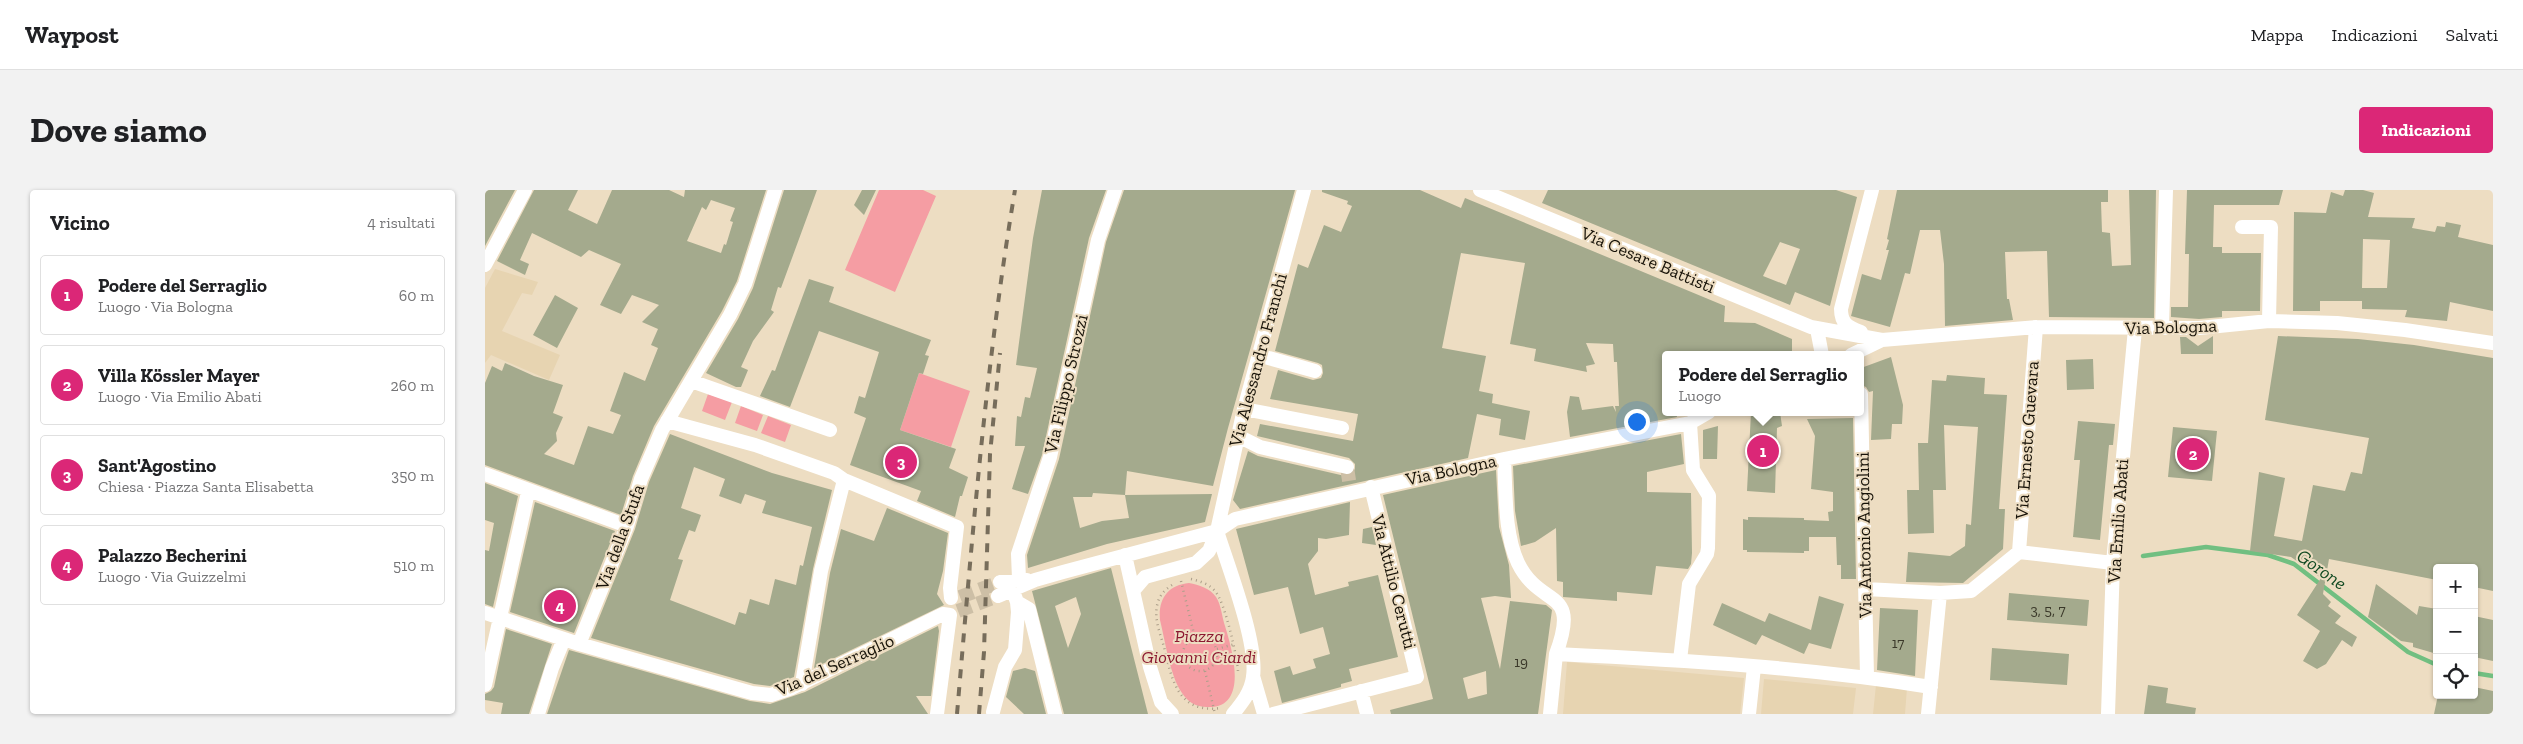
<!DOCTYPE html>
<html lang="it">
<meta charset="utf-8">
<style>
:root{--surface:#fff;--page:#f2f2f2;--text:#202124;--muted:#757577;--line:#e0e0e0;--accent:#db2777}
body{margin:0;font-family:"Zilla Slab",serif;background:var(--page);color:var(--text)}
.controls{position:absolute;right:15px;bottom:15px;display:grid;overflow:hidden;border-radius:5px;box-shadow:0 1px 4px #0004}
.controls button{width:45px;height:45px;display:grid;place-items:center;padding:0;border:0;border-bottom:1px solid var(--line);background:var(--surface);color:var(--text);font:25px sans-serif}
.you{position:absolute;left:1151px;top:231px;width:18px;height:18px;margin:-12px;border:4px solid #fff;border-radius:50%;background:#1a73e8;box-shadow:0 0 0 8px #1a73e833}
.badge{display:grid;place-items:center;width:32px;height:32px;border-radius:50%;background:var(--accent);color:#fff;font-size:16px;font-weight:700}
.pin{position:absolute;translate:-50% -50%;border:2px solid #fff;box-shadow:0 1px 5px #0006}
.popup{position:absolute;left:1177px;top:161px;width:202px;height:65px;box-sizing:border-box;display:grid;place-content:center;border-radius:5px;background:var(--surface);filter:drop-shadow(0 1px 4px #0005);font-size:16px;white-space:nowrap;color:var(--muted)}
.popup b{font-size:19px;color:var(--text)}
.popup::after{content:'';position:absolute;left:50%;top:100%;margin-left:-10px;border:10px solid transparent;border-top-color:var(--surface)}
.list{margin:0;padding:0;list-style:none}
h2{display:flex;justify-content:space-between;align-items:center;height:65px;margin:0;padding:0 20px;font-size:21px}
h2 small{font-size:16px;font-weight:400;color:var(--muted)}
.list li{display:grid;grid-template-columns:32px 1fr auto;gap:15px;align-items:center;box-sizing:border-box;height:80px;margin:0 10px 10px;padding:0 10px;border:1px solid var(--line);border-radius:5px}
.list b{display:block;font-size:19px;white-space:nowrap}
.list p{margin:0;font-size:16px;white-space:nowrap;color:var(--muted)}
.list em{font-size:16px;font-style:normal;color:var(--muted)}
.icon{flex:none;width:28px;height:28px;fill:none;stroke:currentColor;stroke-width:2;stroke-linecap:round;stroke-linejoin:round}
.map{position:relative;flex:none;width:2008px;height:524px;overflow:hidden;border-radius:5px}
header{display:flex;align-items:center;gap:30px;box-sizing:border-box;height:70px;padding:0 25px;background:var(--surface);border-bottom:1px solid var(--line)}
header strong{font-size:24px}
nav{display:flex;gap:28px;margin-inline-start:auto;font-size:18px}
.intro{display:flex;align-items:center;justify-content:space-between;box-sizing:border-box;height:120px;padding:0 30px}
h1{margin:0;font-size:35px}
.button{padding:12px 22px;border-radius:5px;background:var(--accent);color:#fff;font-size:18px;font-weight:700}
main{display:flex;gap:30px;padding:0 30px}
aside{flex:1;background:var(--surface);border-radius:5px;box-shadow:0 1px 4px #0004}
.map>svg:first-child{display:block}
</style>
<header>
<strong>Waypost</strong>
<nav><a>Mappa</a><a>Indicazioni</a><a>Salvati</a></nav>
</header>
<div class="intro"><h1>Dove siamo</h1><a class="button">Indicazioni</a></div>
<main>
<aside>
<h2>Vicino<small>4 risultati</small></h2>
<ul class="list">
<li><span class="badge">1</span><div><b>Podere del Serraglio</b><p>Luogo · Via Bologna</p></div><em>60 m</em></li>
<li><span class="badge">2</span><div><b>Villa Kössler Mayer</b><p>Luogo · Via Emilio Abati</p></div><em>260 m</em></li>
<li><span class="badge">3</span><div><b>Sant'Agostino</b><p>Chiesa · Piazza Santa Elisabetta</p></div><em>350 m</em></li>
<li><span class="badge">4</span><div><b>Palazzo Becherini</b><p>Luogo · Via Guizzelmi</p></div><em>510 m</em></li>
</ul>
</aside>
<div class="map">
<svg width="2008" height="524" viewBox="0 0 2008 524">
<rect width="100%" height="100%" fill="#edddc2"/>
<!-- built -->
<path fill="#e7d4b1" d="M10,79L53,92L47,105L37,103L17,141L75,165L64,190L6,165L0,173V98Z
M1082,472L1259,488L1255,524H1078Z
M1279,489L1371,498L1368,524H1276Z
M1391,495L1422,498L1420,524H1388Z"/>
<!-- green -->
<path fill="#f59da3" d="M394,0H438L451,6L410,102L360,80Z
M434,183L485,201L466,257L415,240Z
M223,204L247,212L240,230L217,221Z
M256,216L278,225L272,241L250,233Z
M283,226L306,235L300,252L276,243Z
M704,393C714,395 725,398 731,407C736,414 737,427 740,436C747,459 765,519 722,517C711,517 703,512 697,503C685,486 680,450 675,430C673,409 683,395 704,393Z"/>
<g fill="none" stroke-linecap="round" stroke-linejoin="round">
<!-- stream -->
<path stroke="#71bf81" stroke-width="4.5" d="M1658,366L1721,357L1783,365L1809,374L1923,462L1952,475
M1989,483L2008,486"/>
</g>
<!-- building -->
<path fill="#a4aa8d" fill-rule="evenodd" d="M0,0H30L0,56Z
M49,0H93L83,20L112,34L127,0H184L199,7L200,0H281L252,91L237,121L169,236L148,286L136,325L0,275V193L7,176L17,181L20,173L49,186L78,195L68,223L78,227L71,243L72,251L59,264L89,275L103,236L128,244L136,225L125,221L139,182L160,191L173,158L166,155L173,139L157,132L174,115L147,105L136,124L115,115L136,74L104,60L96,67L47,43L35,70L44,74L40,85L12,71ZM226,10L250,18L245,31L248,32L241,55L239,54L236,63L202,51L217,17L221,20Z
M299,0H332L296,98L293,97L286,120L289,122L268,151L256,177L263,180L256,197H251L221,183L253,129L268,98Z
M377,0H391L379,25L369,15Z
M557,0H621L604,48L557,265L543,304L527,299L540,256H530L532,226L536,227L540,207L545,208L552,178L531,175L548,48Z
M639,0H810L743,238L728,296L642,281L640,305L727,304L720,332L622,354L543,378L542,365L574,269L621,52ZM608,303L640,305L644,328L617,331L595,338L588,307H607Z
M837,0H935L976,18L980,8L1240,116L1239,132L1270,133L1307,149V165H1180V222H1191L1192,227L1085,247L1082,222L1085,206L1094,207L1097,220L1128,216L1131,222L1130,216H1134L1132,172H1129L1128,154L1101,153L1110,174L1101,176L1102,182L1049,171L1051,159L1025,154L1040,73L976,63L957,158L1001,166L994,201L1008,204L1007,213L1045,221L1040,250L1014,245L1016,229L992,224L983,268L755,319L748,310L763,261L773,266L860,286L865,285L870,279V274L864,268L772,246L775,234L868,251L873,224L785,209L793,180L828,190L836,188L838,183L837,175L833,173L790,161L813,74L823,78L839,35L856,42L867,16L862,14L863,11L837,2Z
M1063,0H1351L1372,7L1345,116L1310,102L1305,115L1057,13ZM1295,52L1315,59L1301,95L1278,86Z
M1412,0H1623V12H1616L1617,42L1625,43L1627,76L1646,75L1644,0H1671L1669,128L1564,127L1562,61L1520,62L1522,109H1524L1528,130L1460,136L1459,74L1455,40H1435L1425,84L1420,83L1405,137L1366,126L1377,84L1396,90L1404,60H1401L1404,50L1402,49Z
M1702,0H1798L1794,15H1729L1728,57H1737V63H1776L1775,121H1737V127L1714,129L1686,127V117H1703L1704,64H1700Z
M1860,0H1878L1889,3L1883,27L1930,28L1927,38L1950,42L1952,36L1960,37L1961,32L1976,35L1973,47L2008,55V121L1965,112L1962,131L1920,127L1922,120L1877,119V111H1835V121H1808L1809,22L1841,23L1846,2L1858,6ZM1878,49L1905,50L1902,98H1877Z
M324,89L349,97L344,112L446,150L440,165L444,166L438,184L434,183L415,240L471,259L464,278L483,287L477,306H475L470,327L432,311L436,301L365,275L381,228L369,223L374,206L380,208L394,162L334,141L305,217L275,206L287,180L290,181Z
M70,105L93,118L72,158L48,145Z
M1728,146V164H1696L1695,147H1701L1713,156Z
M1793,146L1873,149L1929,155L2008,168V401L1989,397V378H1952V390L1844,369L1838,404L1846,412L1843,416L1856,426L1850,433L1872,447L1867,457L1857,450L1841,474L1832,479L1818,471L1835,441L1812,425L1836,388L1806,367L1765,361L1774,282L1800,288L1789,346L1817,351L1828,295L1860,301L1866,282L1877,284L1884,248L1780,230Z
M1406,167L1418,215L1417,234H1407L1406,249L1386,250L1388,201L1384,202L1381,197L1376,195V178Z
M1608,169L1609,199L1582,200L1581,170Z
M1462,185L1500,188L1499,204L1522,205L1514,319H1520L1518,359L1478,393L1421,392L1423,362L1465,366L1480,356L1481,334L1486,335L1493,237L1459,235L1461,300H1448L1449,343L1423,344L1422,300H1434L1433,253H1443L1447,190L1461,191Z
M1266,222H1295L1297,236L1292,238L1290,303L1262,301Z
M1368,228L1371,389H1356V375H1352L1351,347H1324V361H1319V363L1262,362V360H1258V329L1263,330V327L1319,328V330L1344,331L1343,322L1348,321V302L1326,299L1330,246L1322,229Z
M1593,231L1630,234L1628,255H1624L1615,350L1588,347L1595,270H1589Z
M1233,236L1232,269H1218V240Z
M1688,237L1732,241L1727,291L1683,287Z
M185,244L287,283L347,300L328,379L309,487L285,496L269,494L106,448L150,339L164,292ZM209,277L240,289L234,306L256,314L260,304L281,311L277,323L327,337L318,376L315,375L311,395L290,389L284,415L265,409L261,424L254,422L250,435L185,410L198,370L193,369L204,340L210,342L216,325L196,318Z
M1196,244L1199,274L1162,282V302L1206,303L1207,363L1206,374L1203,379L1171,376L1167,405L1132,402V411L1078,407V392L1072,391L1071,338L1050,352L1036,356L1030,321L1028,276Z
M1011,280L1014,337L1024,375L1026,408L1010,406L996,408L1015,479L1025,411L1061,415L1067,420L1053,524H906L905,520L948,509L898,305ZM1001,481L1002,504L983,509L978,488Z
M0,293L33,306L8,417L0,414V360L4,361L9,333L0,330Z
M50,312L130,341L89,443L25,422Z
M865,312L864,345L841,349L833,348V361L823,374L830,405L864,396L863,392L893,385L913,467L864,479L867,491L856,494V497L797,513L789,481L805,476L808,485L831,478L828,469L845,464L838,437L815,444L803,397L769,405L751,339Z
M402,318L463,343L458,381L452,404L459,415L329,478L345,383L356,339L389,351Z
M887,337L891,355L877,353L878,339Z
M626,378L663,524H579L547,401ZM591,407L596,424L583,458L570,416Z
M1891,394L1932,425L1934,416L1952,419V464L1928,457V453L1916,451L1883,427Z
M1524,403L1604,410L1602,436L1522,430Z
M1334,406L1359,414L1346,459L1324,453L1319,464L1277,445L1271,455L1228,435L1237,413L1280,432L1284,423L1326,440Z
M1395,418L1433,420L1430,486L1392,480Z
M1989,426L2008,430V471L1989,467Z
M453,436L454,441L446,506H431L443,524H62L84,460L265,511L285,514L320,502Z
M21,439L67,454L44,524H16L18,513L0,510V504L6,501L9,497Z
M1507,458L1584,464L1582,495L1505,490Z
M540,478L550,481L561,524H539L521,507L528,481Z
M1663,495L1683,498L1681,513L1711,518L1710,524H1659Z
M1989,497L2008,501V524H1949L1953,505H1989Z"/>
<g fill="none" stroke-linecap="round" stroke-linejoin="round">
<!-- minor-tunnel -->
<path stroke="#cdbfa6" stroke-width="14" stroke-dasharray="14 7" stroke-linecap="butt" d="M862,277L865,297
M475,407L515,392
M473,421L513,406"/>
<!-- path -->
<path stroke="#ac9f8a" stroke-width="2.5" stroke-dasharray="1 4" stroke-linecap="butt" d="M706,389C715,391 724,394 730,401C740,412 752,466 753,481
M696,391L710,448
M687,395C681,399 675,404 673,412C668,427 675,443 679,457C687,489 692,524 736,518
M698 464a17 17 0 1 1 34 0a17 17 0 1 1-34 0Z
M732,459L750,454
M683,473L699,469
M720,481L730,524"/>
<!-- minor -->
<path stroke="#fff" stroke-width="14" d="M995,0L1326,137L1397,150
M1757,37H1786L1784,131
M0,75L40,0
M1677,138L1681,0
M1332,139L1337,165
M1376,142C1363,137 1356,134 1356,119L1387,0
M773,165L830,181
M1366,165L1397,150L1551,137L1714,138L1784,131L1852,133L1920,140L2008,153
M206,191L345,240
M1376,204L1382,486
M759,219L857,238
M182,231L270,255L349,283L359,290L472,337L465,398L466,408
M753,246L775,257L862,277
M1019,269C1021,302 1019,343 1033,373C1056,420 1096,396 1071,464
M0,284L142,336
M732,341C743,376 773,453 768,487C766,502 757,513 748,524
M1534,362L1551,137
M640,365L665,477L676,512L687,524
M534,389L533,364L565,267L613,50L630,0
M515,392L542,390
M1381,399L1455,403L1486,401L1534,362L1628,373
M648,401L660,387L711,373L724,361L732,341L759,219L819,0
M513,406L550,390L578,382L732,341L750,329L1019,269L1205,233L1224,222
M532,412L544,419L570,524
M0,423L94,454L267,503L286,505L307,498L458,424L465,425
M94,454L142,336L156,289L177,240L245,125L260,94L290,0
M1195,470L1204,394L1222,364L1223,358L1224,306L1208,280L1205,233
M768,486L779,524
M317,494L336,381L359,290
M0,495L43,302
M876,501L882,524
M508,522L520,477L530,460L533,422L532,412L528,401
M53,524L67,478L79,449
M452,524L465,425
M788,524L932,487L886,297
M1065,524L1071,464C1196,470 1322,477 1446,497
M1264,524L1269,477
M1443,524L1455,403
M1623,524L1628,373L1650,139"/>
<!-- rail -->
<path stroke="#776d5b" stroke-width="4" stroke-dasharray="9 9" stroke-linecap="butt" d="M472,524C487,350 501,172 530,0
M494,524L499,462L505,264L515,163"/>
</g>
<g text-anchor="middle" stroke-width="4" stroke-linejoin="round" paint-order="stroke">
<!-- number labels -->
<g font-size="15" fill="#3a3829">
<text x="1563" y="425">3, 5, 7</text>
<text x="1413" y="458">17</text>
<text x="1036" y="477">19</text>
</g>
<!-- street labels -->
<g font-size="18" fill="#171208" stroke="#edddc2">
<text transform="translate(1163 70) rotate(23)" y="6">Via Cesare Battisti</text>
<text transform="translate(1686 137) rotate(-2)" y="6">Via Bologna</text>
<text transform="translate(773 170) rotate(-75)" y="6">Via Alessandro Franchi</text>
<text transform="translate(581 194) rotate(-77)" y="6">Via Filippo Strozzi</text>
<text transform="translate(1542 250) rotate(-86)" y="6">Via Ernesto Guevara</text>
<text transform="translate(966 280) rotate(-12)" y="6">Via Bologna</text>
<text transform="translate(1633 331) rotate(-86)" y="6">Via Emilio Abati</text>
<text transform="translate(1379 345) rotate(-91)" y="6">Via Antonio Angiolini</text>
<text transform="translate(135 347) rotate(-70)" y="6">Via della Stufa</text>
<text transform="translate(909 392) rotate(76)" y="6">Via Attilio Cerutti</text>
<text transform="translate(350 475) rotate(-24)" y="6">Via del Serraglio</text>
</g>
<!-- park labels -->
<g font-size="18" font-style="italic" fill="#8b1830" stroke="#edddc2">
<text x="714" y="452">Piazza<tspan x="714" dy="21">Giovanni Ciardi</tspan></text>
</g>
<!-- water labels -->
<g font-size="19" font-style="italic" fill="#114a22" stroke="#edddc2">
<text transform="translate(1837 379) rotate(35)" y="7">Gorone</text>
</g>
</g>
</svg>
<div class="controls">
<button>+</button>
<button>−</button>
<button><svg class="icon" aria-label="locate" viewBox="0 0 24 24"><circle cx="12" cy="12" r="6"/><path d="M12 2v4M12 18v4M2 12h4M18 12h4"/></svg></button>
</div>
<div class="you"></div>
<div class="pin badge" style="left:1278px;top:261px">1</div>
<div class="popup"><b>Podere del Serraglio</b>Luogo</div>
<div class="pin badge" style="left:1708px;top:264px">2</div>
<div class="pin badge" style="left:416px;top:272px">3</div>
<div class="pin badge" style="left:75px;top:416px">4</div>
</div>
</main>
